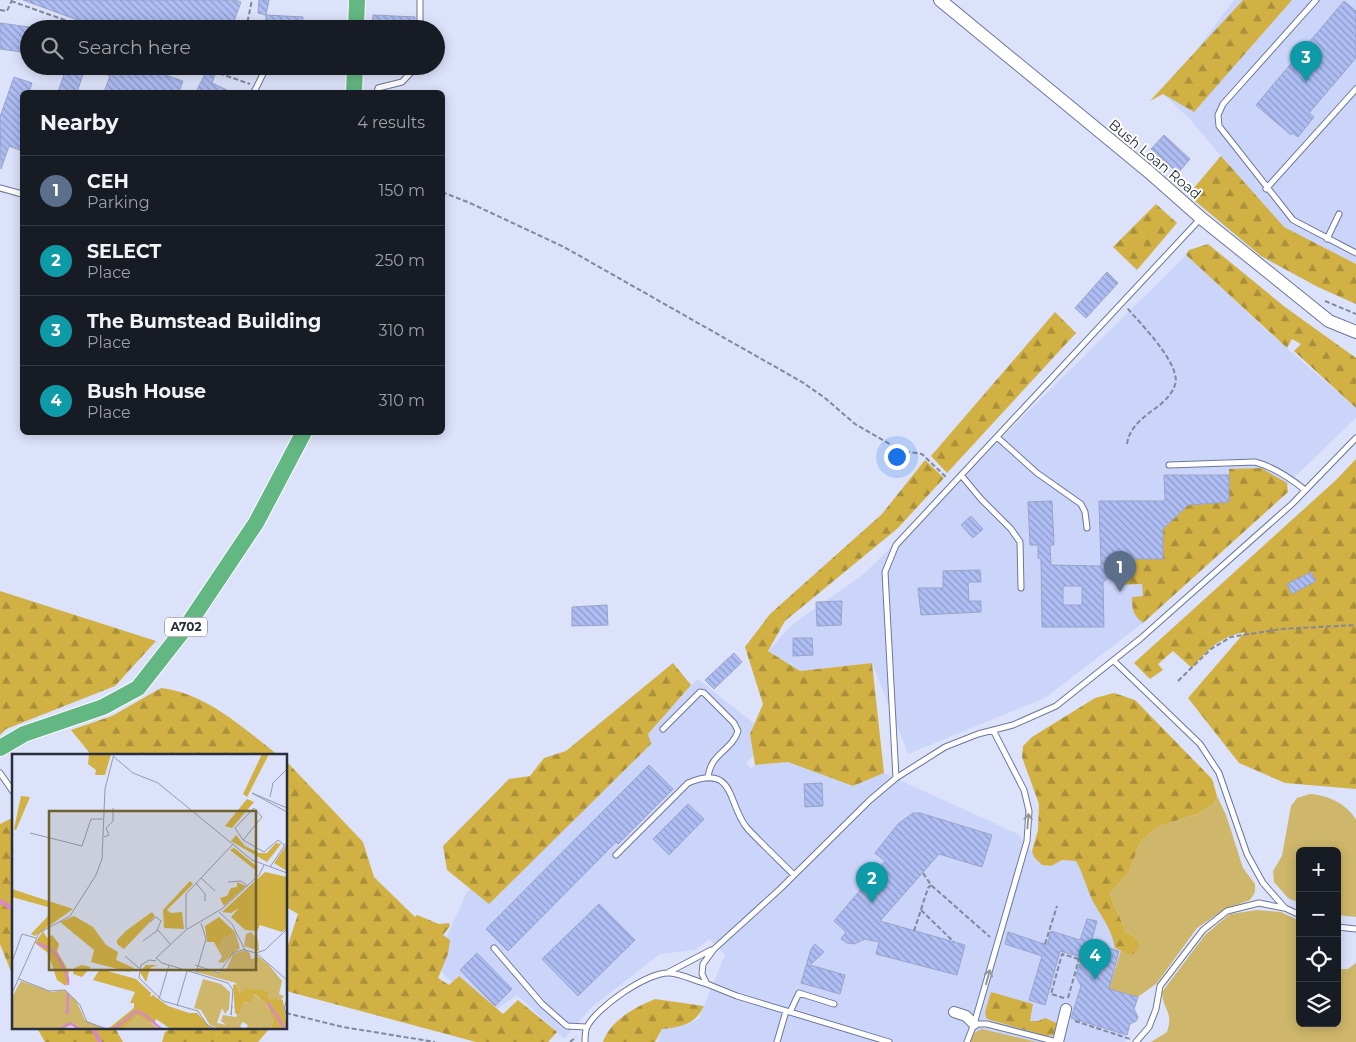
<!DOCTYPE html>
<meta charset="utf-8">
<style>
:root{--surface:#171b24;--page:#242831;--text:#f1f3f6;--muted:#9ea1a6;--line:#363941;--accent:#ea580c}
body{margin:0;font-family:Montserrat,sans-serif;background:var(--page);color:var(--text)}
.controls{position:absolute;right:15px;bottom:15px;display:grid;overflow:hidden;border-radius:8px;box-shadow:0 2px 12px #0003}
.controls button{width:45px;height:45px;display:grid;place-items:center;padding:0;border:0;border-bottom:1px solid var(--line);background:var(--surface);color:var(--text);font:25px sans-serif}
.you{position:absolute;left:896px;top:456px;width:18px;height:18px;margin:-12px;border:4px solid #fff;border-radius:50%;background:#1a73e8;box-shadow:0 0 0 8px #1a73e833}
.badge{display:grid;place-items:center;width:32px;height:32px;border-radius:50%;background:var(--accent);color:#fff;font-size:16px;font-weight:700}
.pin{position:absolute;translate:-50% -41px;filter:drop-shadow(0 1px 2px #0008)}
.pin::after{content:'';position:absolute;top:26px;width:18px;height:15px;background:inherit;clip-path:polygon(0 0,100% 0,50% 100%)}
.list{margin:0;padding:0;list-style:none}
h2{display:flex;justify-content:space-between;align-items:center;height:65px;margin:0;padding:0 20px;font-size:21px}
h2 small{font-size:16px;font-weight:400;color:var(--muted)}
.list li{display:grid;grid-template-columns:32px 1fr auto;gap:15px;align-items:center;box-sizing:border-box;height:70px;padding:0 20px;border-top:1px solid var(--line)}
.list b{display:block;font-size:19px;white-space:nowrap}
.list p{margin:0;font-size:16px;white-space:nowrap;color:var(--muted)}
.list em{font-size:16px;font-style:normal;color:var(--muted)}
.icon{flex:none;width:28px;height:28px;fill:none;stroke:currentColor;stroke-width:2;stroke-linecap:round;stroke-linejoin:round}
.map{position:relative;flex:none;width:1356px;height:1042px;overflow:hidden}
.search{position:absolute;background:var(--surface);box-shadow:0 2px 12px #0003;left:20px;top:20px;width:425px;height:55px;display:flex;align-items:center;gap:12px;box-sizing:border-box;padding:0 18px;border-radius:28px;color:var(--muted);font-size:19px}
.panel{position:absolute;background:var(--surface);box-shadow:0 2px 12px #0003;left:20px;top:90px;width:425px;height:345px;border-radius:8px}
.map>svg:first-child{display:block}
</style>
<div class="map">
<svg width="1356" height="1042" viewBox="0 0 1356 1042">
<defs>
<pattern id="forest-firs" width="22" height="20" patternUnits="userSpaceOnUse" patternTransform="scale(1.25)"><rect width="22" height="20" fill="#d1b144"/><path d="M5 1l3.5 6h-7zM16 11l3.5 6h-7z" fill="#aa903a"/></pattern>
<pattern id="building-back-hatch" width="6" height="6" patternUnits="userSpaceOnUse" patternTransform="scale(1.25)"><rect width="6" height="6" fill="#aebdf3"/><path d="M-1 5l2 2M0 0l6 6M5-1l2 2" fill="none" stroke="#8e9ac6"/></pattern>
</defs>
<rect width="100%" height="100%" fill="#dbe2fa"/>
<!-- built -->
<path fill="#cbd5fa" d="M1234,0H1356V304L1318,287L1261,256L1188,195L1221,156L1188,117L1163,94Z
M1186,255L1269,333L1356,408V418L1143,623L1045,698L908,754L872,663L800,671L768,651L793,624L864,574Z
M698,679L771,737L746,763L751,769L755,765L788,762L853,786L884,773L1018,834L1042,865L1051,866L1062,860L1076,861L1114,938L1115,947L1120,952L1109,989L1138,997L1125,1042H658L662,1029L688,1024L699,1018L725,955L709,939L696,950L660,954L592,1007L564,1039L517,995L496,1010L448,979L435,963L467,892Z"/>
<!-- green -->
<path fill="#ceb66b" d="M1310,794C1328,795 1347,804 1356,820V917L1337,915V851H1300V903L1288,898L1274,882L1273,871L1282,856L1291,806L1297,798Z
M1217,796L1226,815L1243,868L1255,884V892L1250,900L1225,909L1197,928L1157,983L1138,997L1109,989L1121,950L1131,954L1133,936L1125,932C1122,918 1113,907 1110,893L1129,872L1141,841L1157,827L1197,814L1214,804Z
M1257,910L1281,912L1300,921V1023H1337V969H1348L1356,963V1042H1151L1167,1032C1174,1011 1163,1011 1162,992L1205,935L1230,914Z
M982,1029L1037,1042H968L974,1033Z"/>
<!-- forest -->
<path fill="url(#forest-firs)" d="M1243,0H1292L1194,112L1163,94L1150,101Z
M1221,156L1284,227L1356,264V304L1318,287L1261,256L1188,195Z
M1156,204L1177,223L1137,270L1113,247Z
M1208,244L1285,307L1356,358V408L1294,351L1301,344L1292,339L1287,348L1186,255L1189,250Z
M1055,312L1076,333L947,473L931,456Z
M1356,459V789L1285,783L1239,763L1188,698L1245,632C1220,637 1208,649 1192,668L1173,651L1158,664L1163,670L1150,679L1134,663L1336,480Z
M925,460L944,478L898,528L785,621L768,651L800,671L872,663L884,773L853,786L788,762L755,765L750,734L763,704L745,647L770,614L882,514Z
M1261,468L1287,483L1288,492L1143,623C1133,615 1132,610 1132,597L1143,596L1142,584L1116,585V568L1123,559H1163V529L1188,505L1229,501V469Z
M0,591L156,641L115,686L6,729L0,735Z
M673,663L691,685L648,734L651,744L489,904L447,870L443,846L509,779L530,776L544,758L566,751Z
M161,688C208,694 243,728 279,756H92L71,730L112,716Z
M1114,693L1135,700L1212,779L1217,796L1214,804L1197,814L1157,827L1141,841L1129,872L1110,893C1113,907 1122,918 1125,932L1133,936L1139,944L1137,951L1131,955L1115,948C1112,930 1103,919 1095,905C1087,891 1084,875 1076,861L1062,860L1051,866L1042,865L1034,857L1032,851L1038,830L1039,804L1022,757L1023,746L1032,737L1095,698Z
M286,761L363,842L374,877L415,917L417,915L439,924L449,923L450,926L443,935L450,940L448,954L438,978L449,985L459,976L503,1014L518,1000L557,1032L548,1042H476L286,991V951L298,914L286,907Z
M14,817V979L0,944V824Z
M991,992L1033,1004L1030,1021H1038L1045,1018L1059,1024L1054,1035L1047,1036L990,1020L986,1018L985,1012Z
M655,999L704,1006C695,1025 681,1027 662,1029L655,1042H603C611,1020 634,1008 655,999Z
M37,1028H115L123,1042H45Z
M173,1028H270L258,1042H162L165,1032Z"/>
<g fill="none" stroke-linecap="round" stroke-linejoin="round">
<!-- stream -->
<path stroke="#d887cb" stroke-width="4" d="M0,901L14,910
M93,1028L100,1042"/>
</g>
<!-- building -->
<path fill="url(#building-back-hatch)" stroke="#9aa4c9" fill-rule="evenodd" d="M23,0H235L241,2L231,29H102Z
M259,0H269L266,15L258,13Z
M1344,1L1356,11V58L1309,113L1314,117L1298,137L1293,133L1291,135L1256,105Z
M266,15L303,17L302,29H266Z
M373,15L415,17V29H372Z
M0,23L29,27V53L0,49Z
M67,66H86L77,92H58Z
M87,66H140L183,81L179,92H104L110,76Z
M209,66H218L212,83L231,92H196Z
M14,77L32,83L29,92H22V151L9,146L1,169L0,117Z
M1164,135L1190,159L1178,173L1151,149Z
M1107,272L1118,283L1086,318L1075,308Z
M1164,475H1229V502L1188,505L1163,529V559H1123L1103,583L1104,627H1042L1041,559L1038,558V545H1030L1028,502L1052,501L1054,545H1050L1051,565L1101,566L1099,501H1165ZM1063,586H1082V605H1063Z
M971,516L983,529L973,538L961,525Z
M980,570L981,582H968L969,601H981V612L921,615L918,588H943V571Z
M1311,572L1316,581L1292,594L1287,584Z
M842,601L841,625L817,626L816,602Z
M607,605L608,625L572,626V607Z
M793,638H812L813,655L793,656Z
M734,653L742,662L714,689L705,680Z
M649,765L673,789L618,844L616,842L508,951L486,929Z
M822,783L823,806L805,807L804,784Z
M688,804L704,819L669,855L653,839Z
M913,813H920L992,835L982,867L939,854L880,921L965,945L957,975L876,954L879,942L865,939L854,944L847,943L841,939L846,932L834,921L885,861L875,853L898,824Z
M599,904L635,940L578,996L542,959Z
M1087,919L1097,921L1091,943L1119,951L1109,989L1138,997L1134,1009L1138,1017L1136,1021L1130,1024L1127,1035L1071,1018L1081,986L1076,976L1082,957L1060,951L1045,1005L1029,1000L1042,956L1005,944L1008,932L1047,945L1051,931L1080,940Z
M815,944L824,952L810,965L845,975L840,994L801,983L811,949Z
M477,953L512,989L495,1006L460,970Z"/>
<g fill="none" stroke-linecap="round" stroke-linejoin="round">
<defs>
<path id="service" d="M420,0V29
M1316,0L1223,104L1218,115L1219,126L1293,220L1356,253
M254,92L267,66
M377,92L378,88L402,82L417,66
M0,188L22,194
M1266,189L1356,89
M1327,239L1339,214
M997,437L1037,473L1081,504L1085,512L1087,528
M1169,465L1255,462C1274,467 1289,477 1305,490
M961,475L981,499L1011,529L1020,542L1021,588
M1114,661L1200,744L1219,773L1247,854L1263,883L1285,908L1300,915
M663,729L700,692L704,693L734,723L738,731C732,751 710,753 708,778
M0,773L14,793
M896,778L885,572L896,545L1201,218
M616,855L688,783C736,763 727,804 747,828C762,844 778,859 794,875
M1337,927L1356,929
M494,948L542,1004L567,1026L586,1027
M669,972L711,950
M790,1012L799,993L834,1004
M974,1024H987L1057,1042
M585,1042C585,1037 585,1031 587,1027C596,1008 648,971 670,973C682,974 695,981 707,984
M777,1042L786,1011
M889,1042L737,996L707,984L702,974L703,964L714,949L780,889L870,800L896,778L945,747L978,734L1013,725L1056,706L1140,639L1292,504L1356,438
M967,1042L974,1024L1027,841L1029,811L1024,790L993,730
M1136,1042L1149,1027L1156,1009L1160,986L1203,930L1227,911L1259,903L1284,908"/>
<path id="minor" d="M954,1012L966,1016L974,1024
M1058,1042L1066,1009"/>
<path id="tertiary" d="M940,0L1149,172L1201,218L1329,321L1356,332"/>
<path id="trunk" d="M356,29L357,0
M354,92L355,66
M0,748L24,734L103,707L138,688L189,623L256,523L304,432"/>
</defs>
<!-- service casing -->
<use href="#service" stroke="#6d7699" stroke-width="7"/>
<!-- minor casing -->
<use href="#minor" stroke="#6d7699" stroke-width="12"/>
<!-- tertiary casing -->
<use href="#tertiary" stroke="#6d7699" stroke-width="14"/>
<!-- trunk casing -->
<use href="#trunk" stroke="#fff" stroke-width="18"/>
<!-- path -->
<path stroke="#82889b" stroke-width="2" stroke-dasharray="5 2.5" stroke-linecap="butt" d="M11,1L90,29
M0,10L7,11L12,0
M246,29L252,0
M198,66L250,84
M442,192L470,203L564,247L802,382L825,398L855,424L902,451L922,454L947,478
M1325,301L1356,314
M1127,444C1129,430 1138,422 1149,413C1159,406 1171,397 1175,385C1182,365 1140,323 1127,308
M1178,681L1211,649L1231,637L1281,629L1356,625
M923,873L931,885L990,937
M921,910L954,942
M914,931L928,888L931,885
M1045,944L1057,906
M1064,998L1051,994L1062,954L1099,965
M1068,998L1079,959
M286,1013L343,1027L435,1042
M1075,1021L1130,1039
M570,1042L576,1037"/>
<!-- service -->
<use href="#service" stroke="#fff" stroke-width="5"/>
<!-- minor -->
<use href="#minor" stroke="#fff" stroke-width="10"/>
<!-- tertiary -->
<use href="#tertiary" stroke="#fff" stroke-width="12"/>
<!-- trunk -->
<use href="#trunk" stroke="#63b782" stroke-width="16"/>
</g>
<!-- one-way arrows -->
<defs><path id="oneway-shaft" d="M-6 0H5M1.5-3L5.5 0L1.5 3" fill="none" stroke-width="1.6" stroke-linecap="round" stroke-linejoin="round" transform="scale(1.25)"/></defs>
<g stroke="#94969e">
<use href="#oneway-shaft" transform="translate(1028 821) rotate(-86)"/>
<use href="#oneway-shaft" transform="translate(988 977) rotate(-74)"/>
</g>
<g text-anchor="middle" stroke-width="4" stroke-linejoin="round" paint-order="stroke">
<!-- shield labels -->
<rect fill="#fff" stroke="#696d76" stroke-width="1" x="165" y="617.5" width="42" height="19" rx="4"/>
<g font-size="12" font-weight="bold" fill="#292e3c">
<text x="186" y="631">A702</text>
</g>
<!-- street labels -->
<g font-size="14" fill="#292e3c" stroke="#fff">
<text transform="translate(1155 159) rotate(40)" y="5">Bush Loan Road</text>
</g>
</g>
<!-- overview -->
<g transform="translate(12 754)">
<rect width="275" height="275" fill="#dbe2fa"/>
<path d="M223,178L228,194L211,209L206,208L210,203L207,193L211,185ZM239,178L246,186L247,197L232,192L234,180ZM233,196L238,199L239,205L244,204L243,200L256,210L270,227L267,240L272,242L269,246L255,244L251,236L234,235L228,239L224,229L184,218L187,214L207,219L215,214L221,200ZM191,225L209,230L218,238L217,255L213,260L210,254L205,269L214,271L209,267L211,261L224,263L231,249H235L242,240L255,252L261,266L259,275H234L236,271L231,268L228,272L231,275H208L198,271L189,256L182,254ZM9,227L40,238L53,236L64,246L73,266L94,275H65L60,271L50,275H0V243ZM126,261L133,263L146,275H111Z" fill="#ceb66b"/>
<path d="M77,0H99L93,21H83L84,16L76,10ZM250,0H257L235,43L231,40ZM9,42L18,43L4,76L2,75ZM235,45L242,48L220,74L213,72ZM224,81L233,92L247,99H255L264,89L269,90L255,108L219,87ZM275,90V117L262,109ZM222,94L243,111L246,118L218,96ZM253,118L275,123V174L270,178L248,171L245,177L233,176L219,163L227,154L219,159L210,158ZM178,127L181,130L155,156L159,159L170,158L172,175L152,174L151,156ZM225,128L234,132L212,152L208,144L215,142L219,134L225,133ZM0,135L61,155L23,182L19,180L37,161L36,153L0,143ZM140,158L143,162L136,170L112,195L105,190V186L115,176ZM62,162L81,173L94,191L106,198L104,206L122,214L117,218L79,208L82,196L48,168ZM207,163L223,178L211,185L207,193L210,203L202,188H195L193,172ZM31,177L35,184L40,181L47,190L45,197L57,218L54,232L45,226L36,199L23,189ZM70,211L79,213L70,223L61,220L62,214ZM134,211H145L138,214L134,228L128,218ZM88,215L124,225L139,239L138,243L141,241L156,252L177,259H185L200,275H159L144,265L142,270L126,261L111,275H96L122,254V249H118L123,238L81,226ZM224,230L228,239L235,234L251,236L256,238V244L271,246L275,275H259L261,266L255,252L243,240L238,248L231,249L226,261L223,259L221,231Z" fill="#d1b144"/>
<path fill="none" stroke="#d887cb" stroke-width="2.5" d="M25,189L39,195L46,203L56,224V231M256,249L273,275M55,260L56,240M48,275L58,269L67,275M97,275L104,274L124,257L133,261L149,275"/>
<path fill="none" stroke="#949aae" stroke-width="1" d="M102,3L121,19L146,29L240,106L275,119M258,43L261,29L275,15M275,54L240,39L275,58M18,79L70,92L79,65H91M92,83L97,81L94,74L101,67V54M231,86L250,63L242,54L223,74L231,86L252,98L266,86L272,91M258,113L275,88M189,124L203,137M216,128L229,127L236,132M184,129L193,140V147M207,158L220,170L233,196L244,199L275,226M138,168L144,163L149,167L145,176M174,175V140L221,90M131,187L146,176L158,190M244,199L253,196L275,175M113,202L127,214M144,207L137,206L129,211L127,224L151,247L186,257L195,271L204,275M0,208L10,180L24,184M183,211L207,219L221,199L233,195M184,219L194,185L189,169M7,225L37,237L53,236L68,251L75,268L95,275M0,239L27,179L58,162L84,121L90,105L93,35L102,0M147,245L157,211M275,245L272,254L275,263M165,252L175,217M220,252L219,261L221,236L216,229L150,209L144,204L174,176L211,154L247,121L252,111"/>
<path fill="#71612f" fill-opacity="0.15" stroke="#71612f" stroke-width="2.5" d="M37,57H244V216H37Z"/>
<rect width="275" height="275" fill="none" stroke="#292e3c" stroke-width="2.5"/>
</g>
</svg>
<div class="controls">
<button>+</button>
<button>−</button>
<button><svg class="icon" aria-label="locate" viewBox="0 0 24 24"><circle cx="12" cy="12" r="6"/><path d="M12 2v4M12 18v4M2 12h4M18 12h4"/></svg></button>
<button><svg class="icon" aria-label="layers" viewBox="0 0 24 24"><path d="M12 4l9 5-9 5-9-5zM3 14l9 5 9-5"/></svg></button>
</div>
<div class="you"></div>
<div class="pin badge" style="left:1120px;top:592px;background:#5c6f8a">1</div>
<div class="pin badge" style="left:872px;top:903px;background:#0f9aa8">2</div>
<div class="pin badge" style="left:1306px;top:82px;background:#0f9aa8">3</div>
<div class="pin badge" style="left:1095px;top:980px;background:#0f9aa8">4</div>
<div class="search"><svg class="icon" aria-label="search" viewBox="0 0 24 24"><circle cx="10" cy="10" r="6"/><path d="M15 15l6 6"/></svg>Search here</div>
<section class="panel">
<h2>Nearby<small>4 results</small></h2>
<ul class="list">
<li><span class="badge" style="background:#5c6f8a">1</span><div><b>CEH</b><p>Parking</p></div><em>150 m</em></li>
<li><span class="badge" style="background:#0f9aa8">2</span><div><b>SELECT</b><p>Place</p></div><em>250 m</em></li>
<li><span class="badge" style="background:#0f9aa8">3</span><div><b>The Bumstead Building</b><p>Place</p></div><em>310 m</em></li>
<li><span class="badge" style="background:#0f9aa8">4</span><div><b>Bush House</b><p>Place</p></div><em>310 m</em></li>
</ul>
</section>
</div>
